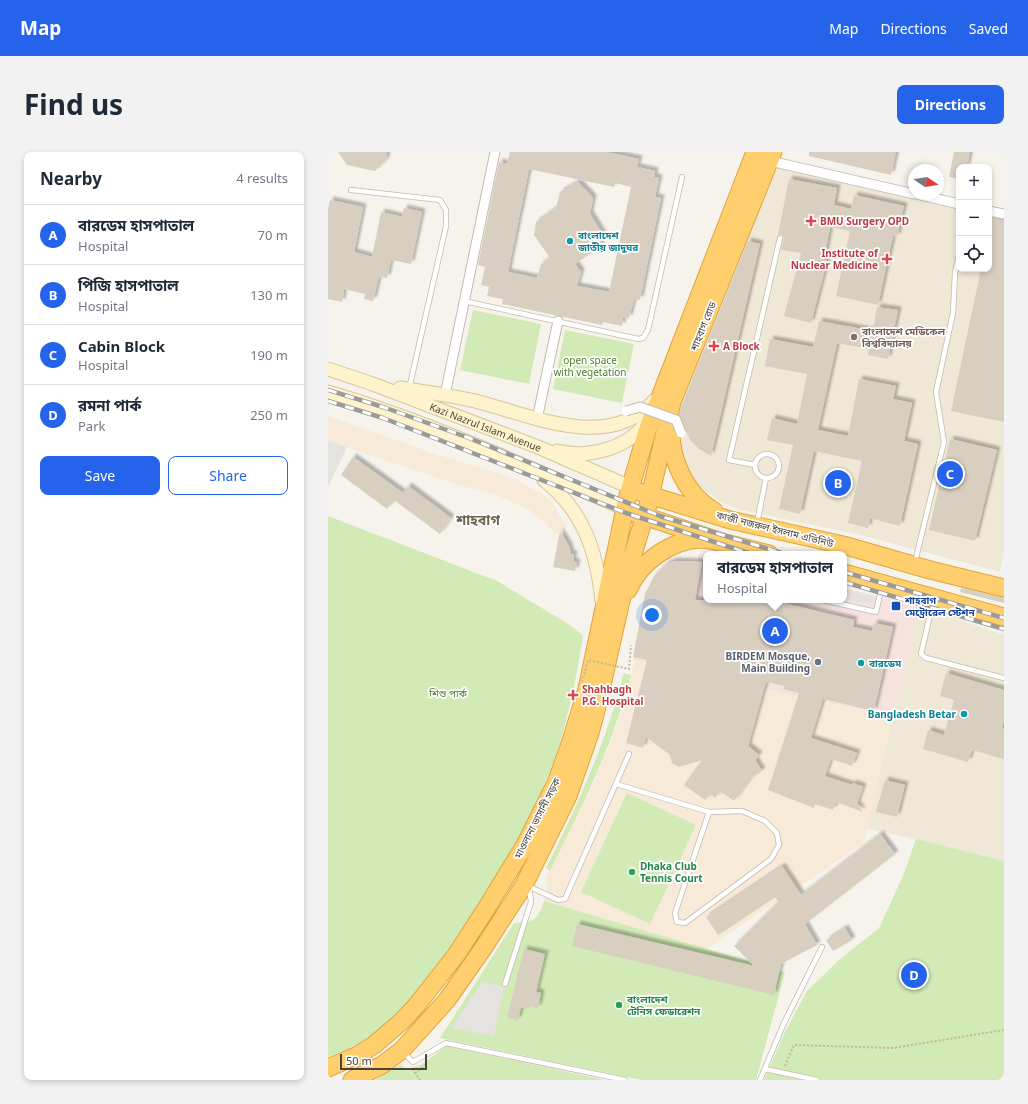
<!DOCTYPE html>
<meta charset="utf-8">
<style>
:root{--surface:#fff;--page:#f2f2f3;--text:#1f2937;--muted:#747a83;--line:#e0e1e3;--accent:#2563eb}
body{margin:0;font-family:"Noto Sans","Noto Sans Bengali",sans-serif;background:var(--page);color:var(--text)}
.controls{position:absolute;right:12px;top:12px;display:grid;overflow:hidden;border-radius:8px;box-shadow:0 2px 6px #0003}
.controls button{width:36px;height:36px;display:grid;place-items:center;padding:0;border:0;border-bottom:1px solid var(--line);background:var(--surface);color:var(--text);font:20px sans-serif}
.compass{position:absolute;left:580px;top:12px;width:36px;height:36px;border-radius:50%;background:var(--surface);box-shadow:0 2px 6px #0003;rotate:102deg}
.scale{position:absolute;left:12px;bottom:10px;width:87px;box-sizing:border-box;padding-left:4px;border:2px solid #4b4439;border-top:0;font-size:11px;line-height:14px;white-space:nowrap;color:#4b4439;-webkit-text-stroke:3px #fff;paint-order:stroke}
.you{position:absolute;left:324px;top:463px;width:14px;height:14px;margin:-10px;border:3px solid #fff;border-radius:50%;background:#1a73e8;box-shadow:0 0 0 6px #1a73e833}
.badge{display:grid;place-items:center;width:26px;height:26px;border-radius:50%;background:var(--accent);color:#fff;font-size:13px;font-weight:700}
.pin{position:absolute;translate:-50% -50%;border:2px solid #fff;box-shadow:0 1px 4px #0006}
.popup{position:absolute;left:375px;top:399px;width:144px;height:52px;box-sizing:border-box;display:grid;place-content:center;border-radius:8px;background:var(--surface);filter:drop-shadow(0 1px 3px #0005);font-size:13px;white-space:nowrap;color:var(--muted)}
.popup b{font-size:15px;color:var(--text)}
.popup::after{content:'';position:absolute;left:50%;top:100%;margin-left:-8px;border:8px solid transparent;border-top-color:var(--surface)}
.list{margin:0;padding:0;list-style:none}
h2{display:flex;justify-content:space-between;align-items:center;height:52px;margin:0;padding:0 16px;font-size:17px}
h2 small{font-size:13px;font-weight:400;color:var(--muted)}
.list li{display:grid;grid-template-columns:26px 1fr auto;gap:12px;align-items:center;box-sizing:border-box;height:60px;padding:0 16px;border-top:1px solid var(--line)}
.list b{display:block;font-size:15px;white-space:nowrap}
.list p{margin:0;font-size:13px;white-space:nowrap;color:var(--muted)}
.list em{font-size:13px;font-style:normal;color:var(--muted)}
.actions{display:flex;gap:8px;padding:12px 16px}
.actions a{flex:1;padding:9px 0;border:1px solid var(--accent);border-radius:8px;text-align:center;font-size:14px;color:var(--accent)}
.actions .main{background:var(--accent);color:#fff}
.icon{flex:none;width:22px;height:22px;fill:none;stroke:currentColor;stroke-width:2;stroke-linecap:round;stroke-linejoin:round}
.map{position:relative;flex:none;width:676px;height:928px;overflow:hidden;border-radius:8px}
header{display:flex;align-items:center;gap:24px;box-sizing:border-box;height:56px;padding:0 20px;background:var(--accent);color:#fff}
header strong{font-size:19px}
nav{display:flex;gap:22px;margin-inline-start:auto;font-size:14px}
.intro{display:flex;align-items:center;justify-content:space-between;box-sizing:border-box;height:96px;padding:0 24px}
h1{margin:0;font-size:28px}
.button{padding:10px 18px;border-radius:8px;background:var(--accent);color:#fff;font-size:14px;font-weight:700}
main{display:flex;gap:24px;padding:0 24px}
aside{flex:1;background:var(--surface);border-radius:8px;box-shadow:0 2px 6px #0003}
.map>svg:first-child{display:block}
</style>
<header>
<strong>Map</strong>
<nav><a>Map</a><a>Directions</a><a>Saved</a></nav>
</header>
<div class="intro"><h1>Find us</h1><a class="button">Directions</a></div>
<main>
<aside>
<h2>Nearby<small>4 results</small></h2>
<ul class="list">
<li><span class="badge">A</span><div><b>বারডেম হাসপাতাল</b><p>Hospital</p></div><em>70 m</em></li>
<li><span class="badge">B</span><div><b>পিজি হাসপাতাল</b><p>Hospital</p></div><em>130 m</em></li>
<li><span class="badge">C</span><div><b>Cabin Block</b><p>Hospital</p></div><em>190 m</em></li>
<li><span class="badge">D</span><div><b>রমনা পার্ক</b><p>Park</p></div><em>250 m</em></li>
</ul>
<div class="actions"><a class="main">Save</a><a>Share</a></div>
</aside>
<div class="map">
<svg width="676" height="928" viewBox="0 0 676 928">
<defs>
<filter id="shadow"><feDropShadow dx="3.5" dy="-3.5" stdDeviation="1" flood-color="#0004"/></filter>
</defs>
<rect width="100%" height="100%" fill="#f6f3ec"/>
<!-- commercial -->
<path fill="#f7ead8" d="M0,264L110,303L171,321L192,330L214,342L225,352L238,375L229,383L217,370L203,359L169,343L131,333L0,289Z
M307,508L565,565L536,691L378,797L216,749L219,737L217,728L266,630L284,586L293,560Z"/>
<!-- education -->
<path fill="#efe8d6" d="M445,12L631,53V117H661V59L676,63V399L672,420L533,383L409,357L392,349L370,334L354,312L349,252Z
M591,454L676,483V709L539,676Z"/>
<!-- medical -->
<path fill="#f6e3e0" d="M371,402L378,404V448H516V436L591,454L565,565L305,508L317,442L326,424L338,412L346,409L369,410Z"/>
<!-- green -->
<path fill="#d2eab5" d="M145,158L213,172L201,232L132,218Z
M237,178L306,192L294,251L225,237Z
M0,364L169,429L242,473L255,484C249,522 241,565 228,602C205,668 169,728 130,785C110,815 90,845 62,870C43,887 24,896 0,905Z
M296,521L303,523C284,596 255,652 222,719L218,716C250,653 278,590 296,521Z
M299,641L368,673L322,772L253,740Z
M588,687L676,709V928H436L457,880L479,839L511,808L551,776L575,724Z
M216,749L457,820L428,928H313L112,886L186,771C206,770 209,769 216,749Z
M118,894L277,928H47L73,912L77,917L93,913Z"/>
<!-- parking -->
<path fill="#e5e3e0" d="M0,289L19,295L0,335Z
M516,437L546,444L544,453L516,447Z
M154,830L176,835L166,884L123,876Z"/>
<!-- building -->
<path fill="#d8cfc1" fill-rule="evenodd" filter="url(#shadow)" d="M10,0H59L58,8L47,19L19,13Z
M182,0H278L311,7L309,15L327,19L326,25L331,26L327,45L333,46L312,148L306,147L301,166L295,165L294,174L275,170L274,173L174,152L175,147L159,144L161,135L153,133L157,115L150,113L171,10L179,12ZM201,17L286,35L287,31L303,35L281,140L249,134L253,120L247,112L272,95L275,83L262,62L265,46L250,30L232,40L228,56L208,70L206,83L222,106L213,112L209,126L180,120Z
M481,0H568L563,23L481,4Z
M626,0H642L639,15H631V27L621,25Z
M461,27L509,36L506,53L523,57L526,43L576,54L569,85L565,84L550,153L508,144L522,79L502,75L496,108L499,109L483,171L456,164L473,101L453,98L456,85L453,82L450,83Z
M2,48L35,55L26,100L44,105L53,60L74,65L76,56L94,60L83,112L63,108L59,126L51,125L45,149L36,147L37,142L16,137L14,150L0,147V58Z
M661,65L676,68V270L623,259L653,117H661Z
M420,89L432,92L383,304L370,296L362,288L351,263L354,253Z
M549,155L570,158L560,207L540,203L541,197L509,191L490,278L520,284L531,227L568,234L565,247L584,251L576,289L590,292L572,374L542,366L540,376L520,371L534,309L486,299L472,362L451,357L465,293L439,288L444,266L469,272L479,222L437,214L442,187L485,195L491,169L545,179Z
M622,287L669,298L647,389L601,378Z
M25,305L75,341L80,334L123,366L112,382L66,348L59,357L13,323Z
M232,379L242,396L241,398L243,399V402H246L245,409L249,411L247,419L225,415Z
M346,409L374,410L367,448H443L526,468L525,475L544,479L546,471L565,475L546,559L495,547L483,586L529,601L524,614L503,607L497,624L524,633L525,631L535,635L529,652L535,660L508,650L505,658L487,652L486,656L440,638L471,541L455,537L456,534L438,530L420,594L431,603L427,608L434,619L422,627L406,649L392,639L387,646L382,642L377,648L356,633L374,608L351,615L344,611L342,603L318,585L315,596L298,591L319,508L305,505L317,442L326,424L338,412Z
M633,436L676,446V451L632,440Z
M618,521L676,538V568L674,576L676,577V607L644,598L640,610L595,597L600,578L616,583L626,548L612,544Z
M557,628L577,633L569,665L548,660Z
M552,682L567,702L477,772L489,793L453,812L446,843L244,794L249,772L426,814L406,794L450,750L447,745L390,783L378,765L454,714L473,743Z
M517,776L524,788L505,799L498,788Z
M196,797L217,802L208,840L213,841L210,856L202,854L201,857L193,855L190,868L179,866Z"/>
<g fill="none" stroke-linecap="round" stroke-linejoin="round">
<defs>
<path id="lane" d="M23,38L112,48L118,58V74L81,237
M136,149L310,187L315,186L320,178L354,25
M427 314a12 12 0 1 1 24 0a12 12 0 1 1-24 0Z
M427,313L401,308L452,86
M429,371L438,326
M587,410L616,290L608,240L625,161L627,121L631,103
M495,448L548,460L554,434
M605,450L593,502L598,506L676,526
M288,632L381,660L414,659L437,669L449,681L451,693L443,707L357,771L349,770L347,761L381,660
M200,734L230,748L237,747L301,602
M177,832L203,750L201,735
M76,901L85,910L118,891L297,928
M437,917L489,928
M432,928L456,871L494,795"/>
<path id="street" d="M442,9L586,42
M588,42L631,52
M661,59L676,62
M117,243L167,0
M209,267L230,169"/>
<g id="secondary">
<path id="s1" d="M0,217L42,231L210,295L311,339"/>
<path d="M72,236C97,240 122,243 147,249C203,263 281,301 327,248"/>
<path d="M0,240C105,271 205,318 305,360"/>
<path d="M229,299C261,307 302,296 320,268"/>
<path d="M216,328C256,359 269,401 274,449"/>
</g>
<path id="highway" d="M343,276C342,308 358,343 386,359
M312,340L402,368L515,393L602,418L676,436
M307,361L397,391L441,402
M516,421L676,465
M300,438C312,410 343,388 373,387C381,387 389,390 397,391
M0,916L30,903L46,893L74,869L88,854L128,803L158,757L197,693L228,631L242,592L259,537L299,347L319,279L427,0
M24,928L54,913L74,898L119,848L156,795L196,733L240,644L262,581L270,551L299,422L320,353L344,250L445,0"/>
</defs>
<!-- lane casing -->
<use href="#lane" stroke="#c2bbae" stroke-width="6"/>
<!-- street casing -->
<use href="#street" stroke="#c2bbae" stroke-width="11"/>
<!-- secondary casing -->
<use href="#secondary" stroke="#d6c79b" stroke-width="15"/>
<!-- highway casing -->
<use href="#highway" stroke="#e0a43c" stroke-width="19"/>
<!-- path -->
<path stroke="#c4b79f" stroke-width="2" stroke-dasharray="2 2" stroke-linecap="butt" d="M457,914L466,893L565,896L676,878
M84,917L92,928
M87,921L99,912"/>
<!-- lane -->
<use href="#lane" stroke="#fff" stroke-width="4.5"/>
<!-- street -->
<use href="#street" stroke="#fff" stroke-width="9"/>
<!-- secondary -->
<use href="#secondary" stroke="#fff3cd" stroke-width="13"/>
<!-- highway -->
<use href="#highway" stroke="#ffcf6e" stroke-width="17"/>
<defs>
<path id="rail" d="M0,238L58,256L141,286L332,364L457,402
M0,249L55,266L298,361L423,402
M516,420L676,466
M516,430L676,477"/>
</defs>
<!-- rail casing -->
<use href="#rail" stroke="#9a9a9a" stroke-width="4.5"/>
<!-- rail -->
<use href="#rail" stroke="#fff" stroke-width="3" stroke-dasharray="9" stroke-linecap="butt"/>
<defs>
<path id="street-bridge" d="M298,259L312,255L348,268L353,281"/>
</defs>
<!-- street-bridge casing -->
<use href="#street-bridge" stroke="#c2bbae" stroke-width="11" stroke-linecap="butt"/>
<!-- path-bridge -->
<path stroke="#c4b79f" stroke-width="2" stroke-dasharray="2 2" stroke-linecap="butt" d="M254,530L260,508L301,517L303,493"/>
<!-- street-bridge -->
<use href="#street-bridge" stroke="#fff" stroke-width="9"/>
</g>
<!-- markers -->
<g fill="#e0444e" stroke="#fff" stroke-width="1.5">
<path d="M481 63h4v4h4v4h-4v4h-4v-4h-4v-4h4z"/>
<path d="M557 101h4v4h4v4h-4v4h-4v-4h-4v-4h4z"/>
<path d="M384 188h4v4h4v4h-4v4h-4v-4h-4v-4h4z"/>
<path d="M243 537h4v4h4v4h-4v4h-4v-4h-4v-4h4z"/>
</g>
<g fill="#0f9aa8" stroke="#fff" stroke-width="1.5">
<circle cx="242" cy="89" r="4"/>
<circle cx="533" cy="511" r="4"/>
<circle cx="636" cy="562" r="4"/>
</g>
<circle fill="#8d6e63" stroke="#fff" stroke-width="1.5" cx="526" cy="185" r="4"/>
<rect fill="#1a4fb4" stroke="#fff" stroke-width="1.5" x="563" y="449" width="10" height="10" rx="2"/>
<circle fill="#6b7280" stroke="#fff" stroke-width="1.5" cx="490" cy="510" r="4"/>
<g fill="#2e9e5b" stroke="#fff" stroke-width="1.5">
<circle cx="304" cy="720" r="4"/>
<circle cx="291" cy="853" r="4"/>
</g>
<g text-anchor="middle" stroke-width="3.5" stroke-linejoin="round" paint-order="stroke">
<!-- health labels -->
<g font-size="10" font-weight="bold" fill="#be3a42" stroke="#fff" text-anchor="start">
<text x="492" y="73">BMU Surgery OPD</text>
<text x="550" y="105" text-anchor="end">Institute of<tspan x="550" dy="12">Nuclear Medicine</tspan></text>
<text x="395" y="198">A Block</text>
<text x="254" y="541">Shahbagh<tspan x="254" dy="12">P.G. Hospital</tspan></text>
</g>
<!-- culture labels -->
<g font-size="10" font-weight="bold" fill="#0d838f" stroke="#fff" text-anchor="start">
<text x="250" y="87">বাংলাদেশ<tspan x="250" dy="12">জাতীয় জাদুঘর</tspan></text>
<text x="541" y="515">বারডেম</text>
<text x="628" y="566" text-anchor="end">Bangladesh Betar</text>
</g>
<!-- street labels -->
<g font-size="10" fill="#4b4439" stroke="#fff">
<text transform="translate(375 174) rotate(-68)" y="4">শাহবাগ রোড</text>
<text dy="4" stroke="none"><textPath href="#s1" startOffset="168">Kazi Nazrul Islam Avenue</textPath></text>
<text transform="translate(447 377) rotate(14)" y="4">কাজী নজরুল ইসলাম এভিনিউ</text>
<text transform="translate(209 666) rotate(-63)" y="4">মাওলানা ভাসানী সড়ক</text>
</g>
<!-- education labels -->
<g font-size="10" font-weight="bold" fill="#785e54" stroke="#fff" text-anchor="start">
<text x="534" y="183">বাংলাদেশ মেডিকেল<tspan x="534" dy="12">বিশ্ববিদ্যালয়</tspan></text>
</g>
<!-- park labels -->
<g font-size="10" fill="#4a7f2a" stroke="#fff">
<text x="262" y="212">open space<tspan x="262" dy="12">with vegetation</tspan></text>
<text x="120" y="545">শিশু পার্ক</text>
</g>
<!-- transit labels -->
<g font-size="10" font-weight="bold" fill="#164399" stroke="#fff" text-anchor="start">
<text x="577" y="452">শাহবাগ<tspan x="577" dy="12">মেট্রোরেল স্টেশন</tspan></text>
</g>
<!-- worship labels -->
<g font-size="10" font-weight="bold" fill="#5b616d" stroke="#fff" text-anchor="end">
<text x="482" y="508">BIRDEM Mosque,<tspan x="482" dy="12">Main Building</tspan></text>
</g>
<!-- leisure labels -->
<g font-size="10" font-weight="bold" fill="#27864d" stroke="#fff" text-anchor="start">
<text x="312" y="718">Dhaka Club<tspan x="312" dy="12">Tennis Court</tspan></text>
<text x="299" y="851">বাংলাদেশ<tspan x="299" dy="12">টেনিস ফেডারেশন</tspan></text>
</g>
<!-- district labels -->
<g font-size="14" font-weight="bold" fill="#6e6250" stroke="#fff">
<text x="150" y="373">শাহবাগ</text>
</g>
</g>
</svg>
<div class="controls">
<button>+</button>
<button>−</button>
<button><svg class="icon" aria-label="locate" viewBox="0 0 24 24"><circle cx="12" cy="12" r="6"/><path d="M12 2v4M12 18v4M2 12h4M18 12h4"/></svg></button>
</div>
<svg class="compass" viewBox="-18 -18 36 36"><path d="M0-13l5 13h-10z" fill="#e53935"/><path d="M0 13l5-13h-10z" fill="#747a83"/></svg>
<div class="scale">50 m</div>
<div class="you"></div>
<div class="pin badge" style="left:447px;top:479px">A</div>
<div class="popup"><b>বারডেম হাসপাতাল</b>Hospital</div>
<div class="pin badge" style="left:510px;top:331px">B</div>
<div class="pin badge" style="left:622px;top:322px">C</div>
<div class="pin badge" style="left:586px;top:823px">D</div>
</div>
</main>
